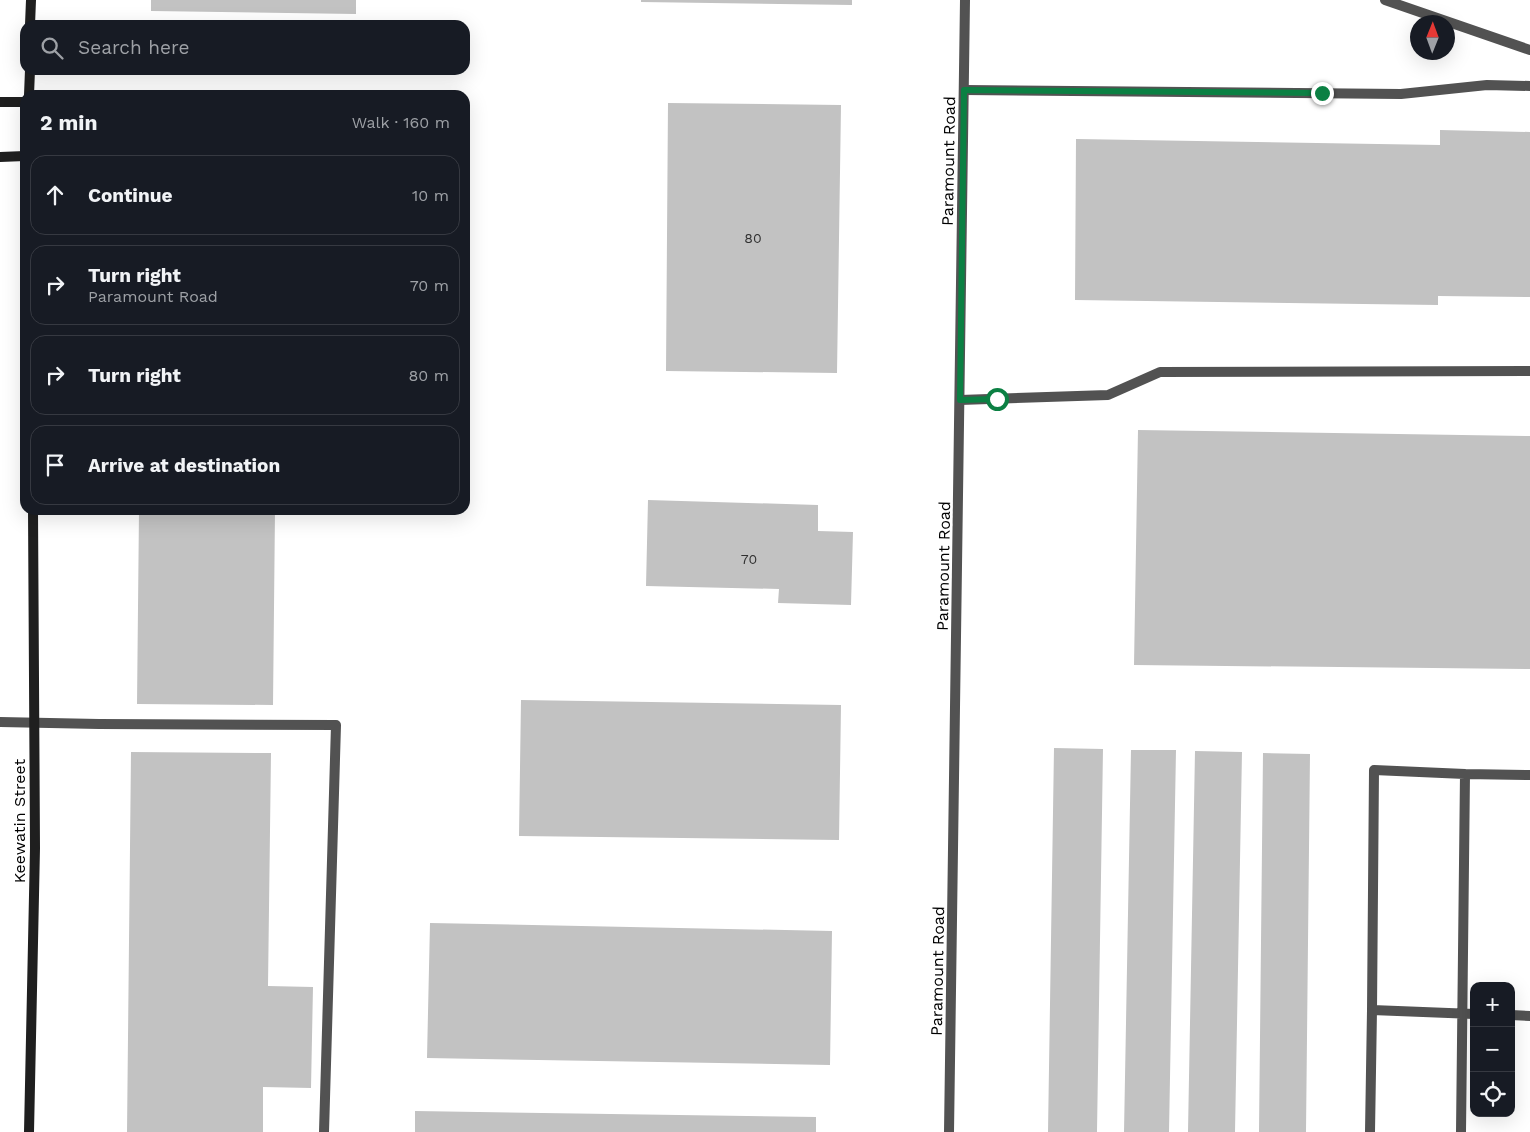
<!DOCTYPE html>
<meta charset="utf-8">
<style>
:root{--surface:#171b24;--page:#242831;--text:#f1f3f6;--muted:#9ea1a6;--line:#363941}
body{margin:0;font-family:"Work Sans",sans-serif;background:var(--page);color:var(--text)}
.controls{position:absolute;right:15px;bottom:15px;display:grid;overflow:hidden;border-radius:10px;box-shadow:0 5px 20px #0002}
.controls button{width:45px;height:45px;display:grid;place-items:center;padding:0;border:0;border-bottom:1px solid var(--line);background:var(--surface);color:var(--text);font:25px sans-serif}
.compass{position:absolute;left:1410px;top:15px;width:45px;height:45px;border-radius:50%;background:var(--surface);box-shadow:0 5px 20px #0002;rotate:1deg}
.stop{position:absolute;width:15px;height:15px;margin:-11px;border:4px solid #0b8043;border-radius:50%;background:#fff}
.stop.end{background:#0b8043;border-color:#fff;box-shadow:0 1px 5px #0008}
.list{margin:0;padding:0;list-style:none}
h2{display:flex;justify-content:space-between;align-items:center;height:65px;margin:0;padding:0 20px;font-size:21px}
h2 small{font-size:16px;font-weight:400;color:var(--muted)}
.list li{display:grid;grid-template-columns:32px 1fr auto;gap:15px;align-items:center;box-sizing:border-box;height:80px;margin:0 10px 10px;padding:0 10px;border:1px solid var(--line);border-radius:15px}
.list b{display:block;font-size:19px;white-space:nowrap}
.list p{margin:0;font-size:16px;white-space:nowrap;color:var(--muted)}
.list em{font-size:16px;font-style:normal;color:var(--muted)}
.icon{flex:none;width:28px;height:28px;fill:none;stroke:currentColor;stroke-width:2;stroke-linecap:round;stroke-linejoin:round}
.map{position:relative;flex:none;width:1530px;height:1132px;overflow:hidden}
.search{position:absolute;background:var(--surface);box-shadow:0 5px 20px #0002;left:20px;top:20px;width:450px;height:55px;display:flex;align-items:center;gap:12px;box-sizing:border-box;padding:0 18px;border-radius:15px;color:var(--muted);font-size:19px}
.panel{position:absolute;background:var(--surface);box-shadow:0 5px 20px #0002;left:20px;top:90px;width:450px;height:425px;border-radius:15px}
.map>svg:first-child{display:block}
</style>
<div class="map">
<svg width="1530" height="1132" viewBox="0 0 1530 1132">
<rect width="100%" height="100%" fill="#fff"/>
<!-- building -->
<path fill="#c2c2c2" d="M151,0H356V14L151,11Z
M641,0H852V5L641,2Z
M668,103L841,105L837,373L666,371Z
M1440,130L1530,132V297L1438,296V305L1075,300L1076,139L1440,145Z
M1138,430L1530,436V669L1134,665Z
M648,500L818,505V531L853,532L851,605L778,603L779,589L646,586Z
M139,510H275L273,705L137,704Z
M521,700L841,705L839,840L519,836Z
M1054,748L1103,749L1097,1132H1048Z
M1131,750H1176L1169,1132H1124Z
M1195,751L1242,752L1235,1132H1188Z
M131,752L271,753L268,986L313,987L311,1088L263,1087V1132H127Z
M1263,753L1310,754L1306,1132H1259Z
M430,923L832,931L830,1065L427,1058Z
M415,1111L816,1117V1132H415Z"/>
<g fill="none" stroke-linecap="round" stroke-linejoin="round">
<!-- lane -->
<path stroke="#525252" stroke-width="10" d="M1385,0L1530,50
M964,90L1401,94L1487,85L1530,86
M960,400L1108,395L1160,372L1530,371
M0,722L99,724L336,725L324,1132
M1372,1010L1374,770L1465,774
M1511,1015L1530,1016
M1370,1132L1372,1010L1474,1014
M1461,1132L1465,774L1530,775"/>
<!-- street -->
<path stroke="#525252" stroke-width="10" d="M949,1132L965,0"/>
<!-- secondary -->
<path stroke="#1f1f1f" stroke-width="10" d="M30,25L31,0
M29,95L30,70
M0,102H25
M0,157L25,156
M29,1132L35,848L33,510"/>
</g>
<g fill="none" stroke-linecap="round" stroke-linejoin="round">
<!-- route -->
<path stroke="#0b8043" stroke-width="6" d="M997,399L960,400L964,90L1322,93"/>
</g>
<g text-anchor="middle" stroke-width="4.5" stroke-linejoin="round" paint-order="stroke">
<!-- number labels -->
<g font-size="14" fill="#303030">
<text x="753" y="243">80</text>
<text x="749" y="564">70</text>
</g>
<!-- street labels -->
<g font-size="16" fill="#000" stroke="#fff">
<text transform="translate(948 161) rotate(-89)" y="6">Paramount Road</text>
<text transform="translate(943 566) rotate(-89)" y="6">Paramount Road</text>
<text transform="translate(19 821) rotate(-90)" y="6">Keewatin Street</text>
<text transform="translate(937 971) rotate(-89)" y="6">Paramount Road</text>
</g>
</g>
</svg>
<div class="controls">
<button>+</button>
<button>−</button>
<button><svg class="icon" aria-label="locate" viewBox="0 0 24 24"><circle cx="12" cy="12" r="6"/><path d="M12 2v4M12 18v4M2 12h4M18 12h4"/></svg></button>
</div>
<svg class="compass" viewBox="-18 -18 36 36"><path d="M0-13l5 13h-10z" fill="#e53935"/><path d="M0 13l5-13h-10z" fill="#9ea1a6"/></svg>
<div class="stop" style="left:997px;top:399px"></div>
<div class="stop end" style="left:1322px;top:93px"></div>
<div class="search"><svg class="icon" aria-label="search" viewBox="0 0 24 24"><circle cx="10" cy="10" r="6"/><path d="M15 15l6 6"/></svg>Search here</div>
<section class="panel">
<h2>2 min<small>Walk · 160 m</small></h2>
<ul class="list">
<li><svg class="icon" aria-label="ahead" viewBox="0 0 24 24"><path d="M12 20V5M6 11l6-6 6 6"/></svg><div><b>Continue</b></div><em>10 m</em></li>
<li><svg class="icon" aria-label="right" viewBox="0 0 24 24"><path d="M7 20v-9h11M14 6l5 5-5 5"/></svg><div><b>Turn right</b><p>Paramount Road</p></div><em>70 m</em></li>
<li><svg class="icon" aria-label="right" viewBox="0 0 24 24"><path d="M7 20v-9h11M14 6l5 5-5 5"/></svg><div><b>Turn right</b></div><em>80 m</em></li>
<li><svg class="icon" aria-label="arrive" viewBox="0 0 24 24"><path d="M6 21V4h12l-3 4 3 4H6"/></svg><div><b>Arrive at destination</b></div></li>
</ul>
</section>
</div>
